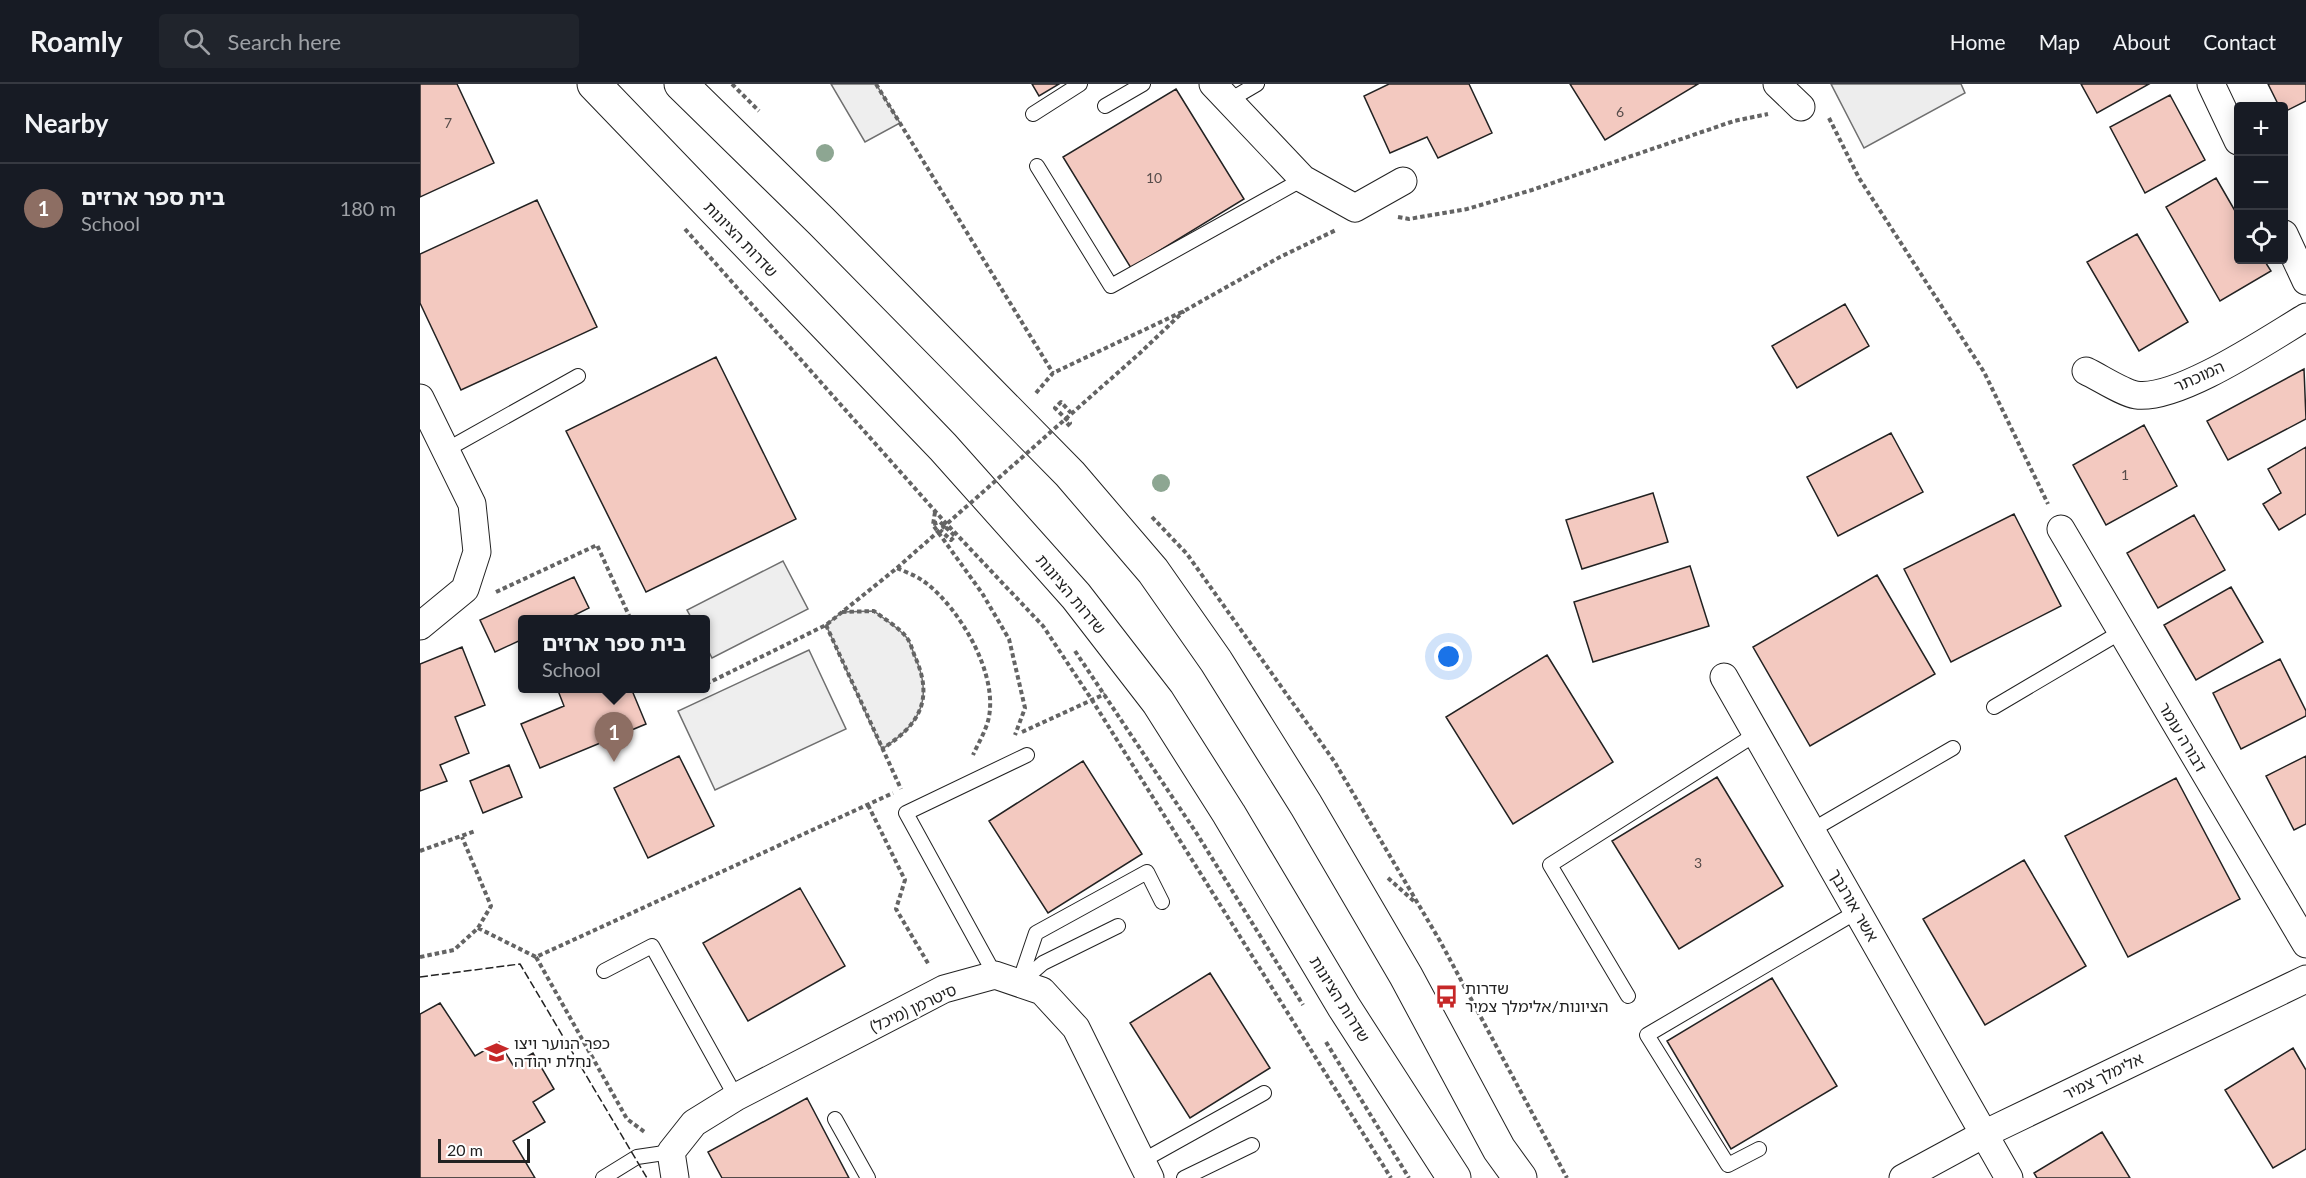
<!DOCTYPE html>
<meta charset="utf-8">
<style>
:root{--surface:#171b24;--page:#20242c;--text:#f1f3f6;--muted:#9ea1a6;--line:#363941;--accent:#c62828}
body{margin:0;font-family:Lato,"Noto Sans Hebrew",sans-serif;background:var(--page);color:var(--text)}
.controls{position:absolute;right:18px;top:18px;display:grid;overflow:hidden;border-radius:6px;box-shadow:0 3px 15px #0003}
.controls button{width:54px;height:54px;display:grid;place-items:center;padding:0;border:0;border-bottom:2px solid var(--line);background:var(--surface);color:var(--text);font:30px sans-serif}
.scale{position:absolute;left:18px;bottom:15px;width:92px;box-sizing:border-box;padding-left:6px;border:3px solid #222;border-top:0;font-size:16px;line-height:21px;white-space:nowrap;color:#222;-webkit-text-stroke:4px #fff;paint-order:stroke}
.you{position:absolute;left:1029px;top:573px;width:21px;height:21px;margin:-15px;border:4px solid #fff;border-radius:50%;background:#1a73e8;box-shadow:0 0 0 9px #1a73e833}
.badge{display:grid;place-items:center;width:39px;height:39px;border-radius:50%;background:var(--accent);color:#fff;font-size:20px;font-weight:700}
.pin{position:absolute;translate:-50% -50px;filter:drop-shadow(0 2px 3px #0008)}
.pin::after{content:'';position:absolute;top:32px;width:21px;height:18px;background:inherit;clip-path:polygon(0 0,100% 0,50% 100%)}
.popup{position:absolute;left:98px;top:531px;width:192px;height:78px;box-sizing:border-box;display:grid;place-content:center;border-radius:6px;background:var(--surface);filter:drop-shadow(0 2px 4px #0005);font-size:20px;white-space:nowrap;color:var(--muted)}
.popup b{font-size:22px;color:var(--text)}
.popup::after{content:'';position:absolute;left:50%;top:100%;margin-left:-12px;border:12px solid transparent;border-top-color:var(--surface)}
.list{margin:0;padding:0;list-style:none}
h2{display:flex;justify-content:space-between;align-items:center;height:78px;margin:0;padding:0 24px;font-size:26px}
h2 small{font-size:20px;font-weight:400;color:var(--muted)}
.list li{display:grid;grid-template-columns:39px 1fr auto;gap:18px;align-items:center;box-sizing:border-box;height:90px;padding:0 24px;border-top:2px solid var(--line)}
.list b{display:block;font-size:22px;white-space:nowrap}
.list p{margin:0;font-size:20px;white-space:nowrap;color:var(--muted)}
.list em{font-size:20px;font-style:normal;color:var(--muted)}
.icon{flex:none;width:33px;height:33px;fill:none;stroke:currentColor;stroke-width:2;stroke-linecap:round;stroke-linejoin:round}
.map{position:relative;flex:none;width:1886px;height:1094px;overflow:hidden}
header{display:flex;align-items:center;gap:36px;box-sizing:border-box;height:84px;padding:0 30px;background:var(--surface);border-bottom:2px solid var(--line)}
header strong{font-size:28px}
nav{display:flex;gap:33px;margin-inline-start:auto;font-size:21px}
.search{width:420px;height:54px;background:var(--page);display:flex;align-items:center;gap:15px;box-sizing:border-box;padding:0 21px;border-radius:6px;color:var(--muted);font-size:22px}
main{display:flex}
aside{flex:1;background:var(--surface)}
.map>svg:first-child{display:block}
</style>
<header>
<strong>Roamly</strong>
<div class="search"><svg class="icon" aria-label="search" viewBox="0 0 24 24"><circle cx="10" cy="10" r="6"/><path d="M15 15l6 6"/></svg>Search here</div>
<nav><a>Home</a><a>Map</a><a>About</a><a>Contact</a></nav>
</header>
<main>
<aside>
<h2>Nearby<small></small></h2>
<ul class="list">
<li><span class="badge" style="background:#8d6e63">1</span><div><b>בית ספר ארזים</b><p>School</p></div><em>180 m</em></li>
</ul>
</aside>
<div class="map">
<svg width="1886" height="1094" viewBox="0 0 1886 1094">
<rect width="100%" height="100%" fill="#fff"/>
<!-- green -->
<path fill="#eee" stroke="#6f6f6f" stroke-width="1.5" d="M411,0H456L480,39L445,58Z
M363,477L388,525L292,574L286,562V536L272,535L267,526Z
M454,527C464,535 479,544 487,554C491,559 493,569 496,575C514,617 498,642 462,665L406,541L422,528Z
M389,566L426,645L295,706L258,627Z"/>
<!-- parking -->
<path fill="#ededed" stroke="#6f6f6f" stroke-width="1.5" d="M1411,0H1541L1545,9L1444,64Z"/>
<!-- building -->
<path fill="#f3c9c0" stroke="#222" stroke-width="1.5" d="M0,0H37L74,79L0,113Z
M612,0H639L619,12Z
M969,0H1049L1072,49L1018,74L1007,53L970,69L944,12Z
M1150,0H1278L1185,56Z
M1661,0H1729L1677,29Z
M1848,0H1886V17L1864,28V22H1859Z
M756,5L824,115L711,184L643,73Z
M1750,11L1785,76L1725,109L1690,43Z
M1796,94L1818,132V176H1844L1851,187L1800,217L1746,123Z
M117,116L177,243L41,306L0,219V170Z
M1717,150L1768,238L1719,267L1667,178Z
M1425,220L1449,262L1377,304L1352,262Z
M296,273L376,435L226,508L146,347Z
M1884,285L1886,335L1808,376L1787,337Z
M1724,341L1757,402L1686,441L1653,381Z
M1471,349L1503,408L1418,452L1387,393Z
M1886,363V430L1859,446L1843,420L1861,409L1848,385Z
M1233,409L1248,458L1162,485L1146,436Z
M1594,430L1641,522L1531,578L1484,485Z
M1774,431L1805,486L1738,524L1707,469Z
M1270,482L1289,542L1173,578L1154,518Z
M1457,491L1515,590L1390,662L1333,563Z
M154,493L169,524L145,536H103V555L75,568L60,536Z
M1811,503L1843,558L1776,596L1744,541Z
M42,563L65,621L35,633L49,669L20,681L27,697L0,707V580Z
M1127,571L1193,678L1093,740L1026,633Z
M1860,575L1886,627V632L1821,665L1793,609Z
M137,604H211L226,640L120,684L101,640L144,622Z
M259,672L294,742L228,774L194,704Z
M1886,672V740L1874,746L1846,692Z
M663,677L722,770L628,829L569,737Z
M89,681L102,713L63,729L50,697Z
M1297,693L1363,802L1259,865L1192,757Z
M1756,694L1820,815L1708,873L1645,752Z
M1604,776L1666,882L1565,941L1503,835Z
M380,804L425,882L328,937L283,859Z
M790,889L850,984L770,1034L710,939Z
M1352,894L1417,1002L1311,1065L1247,957Z
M20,919L55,972L79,958L93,981L113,969L134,1005L113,1018L125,1038L93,1057L115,1094H0V930Z
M1873,964L1886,986V1065L1853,1084L1805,1006Z
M387,1014L429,1094H302L288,1068Z
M1682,1048L1710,1094H1617L1614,1089Z"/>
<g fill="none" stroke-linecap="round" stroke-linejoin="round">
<defs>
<path id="lane" d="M808,17L837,0
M685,22L723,0
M613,30L660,0
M617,82L691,202L883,95
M26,366L158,292
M1574,623L1701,548
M1392,746L1533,664
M184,887L232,862L316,1013
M575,891L486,729L607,671
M601,898L623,879L698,842
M599,899L616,849L727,788L742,818
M1208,912L1130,781L1336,650
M415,1035L448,1094
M1339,1065L1308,1081L1227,951L1438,827
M722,1077L844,1009
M183,1094L217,1073L251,1068
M764,1094L832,1061"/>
<path id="street" d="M793,0L883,95L935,124L983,97
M1357,0L1381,23
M1791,0L1818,57
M1864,150L1886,197
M1666,287C1679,293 1703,309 1716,311C1758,317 1849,255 1886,233
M0,314L52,420L57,468L45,505L0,542
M1641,445L1886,860
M1304,593L1589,1094
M255,1094L251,1068L274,1039L316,1013L524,905L575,891L622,907L656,944L730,1094
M1483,1094L1566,1049L1886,895"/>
<path id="secondary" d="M174,0L523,363L656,512L738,618L809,730L924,923L1034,1094
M261,0L402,138L650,390L733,487L796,577L886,721L986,892L1079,1065L1100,1094"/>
</defs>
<!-- lane casing -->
<use href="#lane" stroke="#222" stroke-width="16"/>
<!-- street casing -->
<use href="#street" stroke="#222" stroke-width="29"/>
<!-- secondary casing -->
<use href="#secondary" stroke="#222" stroke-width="35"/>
<!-- path -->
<path stroke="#646464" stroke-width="4" stroke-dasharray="4.5 3" stroke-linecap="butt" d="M312,0L339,27
M456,0L633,289
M1409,34L1439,94L1564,288L1628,420
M978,133L989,135L1047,125L1112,106L1314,37L1348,30
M265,145L523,436L623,542L672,616L971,1094
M616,309L633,289L764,227L860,173L916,146
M647,342L650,339L635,324L641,318L651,329
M515,428L513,441L562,509L589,555L605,624L595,651
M732,433L767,470L914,677L1020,857L1147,1094
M513,440L520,438L535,452L531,456L520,446
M76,508L177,461L211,536
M422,528L454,527C464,535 479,543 487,554C491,559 493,569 496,575C514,617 498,642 462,665
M406,541L481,705
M655,567L777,750L883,921
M286,600L406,541L477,484C486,488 497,492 506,499C540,525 580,592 568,637C565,648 558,660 553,671
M253,604L256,607L273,604
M602,648L685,610
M448,721L485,796L476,825L509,881
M0,767L55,747
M968,794L996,819
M58,844L116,873L473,709
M0,873L34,866L58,844L71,822L42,753
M116,873L207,1035L226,1049
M906,958L989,1094"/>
<!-- lane -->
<use href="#lane" stroke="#fff" stroke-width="14"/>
<!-- street -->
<use href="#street" stroke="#fff" stroke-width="27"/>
<!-- secondary -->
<use href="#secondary" stroke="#fff" stroke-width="33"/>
<!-- path-bridge -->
<path stroke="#646464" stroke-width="4" stroke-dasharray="4.5 3" stroke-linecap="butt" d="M477,484L720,269L764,227"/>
<!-- fence -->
<path stroke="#222" stroke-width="1.5" stroke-dasharray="8 3" stroke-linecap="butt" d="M0,893L100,880L227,1094"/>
</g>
<!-- trees -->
<g fill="#8da692">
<circle cx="405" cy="69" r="9"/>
<circle cx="741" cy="399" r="9"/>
</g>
<!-- icons -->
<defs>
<symbol id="bus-bare" viewBox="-9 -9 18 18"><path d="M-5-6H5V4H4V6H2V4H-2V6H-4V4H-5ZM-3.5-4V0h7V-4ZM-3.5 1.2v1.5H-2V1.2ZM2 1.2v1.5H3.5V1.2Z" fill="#c62828" stroke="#fff" stroke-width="2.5" paint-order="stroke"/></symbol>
<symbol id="school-bare" viewBox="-9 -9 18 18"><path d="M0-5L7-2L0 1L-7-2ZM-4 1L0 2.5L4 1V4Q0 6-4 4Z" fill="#c62828" stroke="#fff" stroke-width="2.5" paint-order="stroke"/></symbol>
</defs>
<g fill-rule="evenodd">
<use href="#bus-bare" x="1010" y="896" width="33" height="33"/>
<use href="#school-bare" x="60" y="952" width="33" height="33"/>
</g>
<g text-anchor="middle" stroke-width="4.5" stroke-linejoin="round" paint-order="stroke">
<!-- number labels -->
<g font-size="14" fill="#564c4a">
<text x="1200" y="33">6</text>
<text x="28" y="44">7</text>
<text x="734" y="99">10</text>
<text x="1705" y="396">1</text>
<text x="1278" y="784">3</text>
</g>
<!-- street labels -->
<g font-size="16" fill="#222" stroke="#fff">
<text transform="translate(321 155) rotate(46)" y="6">שדרות הציונות</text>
<text transform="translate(1779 292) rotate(-24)" y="6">המוכתר</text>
<text transform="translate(651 510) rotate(50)" y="6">שדרות הציונות</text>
<text transform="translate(1763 653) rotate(59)" y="6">דבורה עומר</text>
<text transform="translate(1434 821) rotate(60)" y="6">אשר אורנבך</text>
<text transform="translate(920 915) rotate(58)" y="6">שדרות הציונות</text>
<text transform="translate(493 924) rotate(-25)" y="6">סיטרמן (מיכל)</text>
<text transform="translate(1683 992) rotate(-26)" y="6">אלימלך צמיר</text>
</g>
<!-- poi labels -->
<g font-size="16" fill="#222" stroke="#fff" text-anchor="start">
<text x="1045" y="910">שדרות<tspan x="1045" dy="18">הציונות/אלימלך צמיר</tspan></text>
<text x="94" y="965">כפר הנוער ויצו<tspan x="94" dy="18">נחלת יהודה</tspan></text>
</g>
</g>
</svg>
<div class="controls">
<button>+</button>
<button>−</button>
<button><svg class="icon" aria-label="locate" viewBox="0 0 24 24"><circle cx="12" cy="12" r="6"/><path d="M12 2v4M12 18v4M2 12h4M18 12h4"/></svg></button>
</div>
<div class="scale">20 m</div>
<div class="you"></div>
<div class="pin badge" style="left:194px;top:678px;background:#8d6e63">1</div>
<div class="popup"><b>בית ספר ארזים</b>School</div>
</div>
</main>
